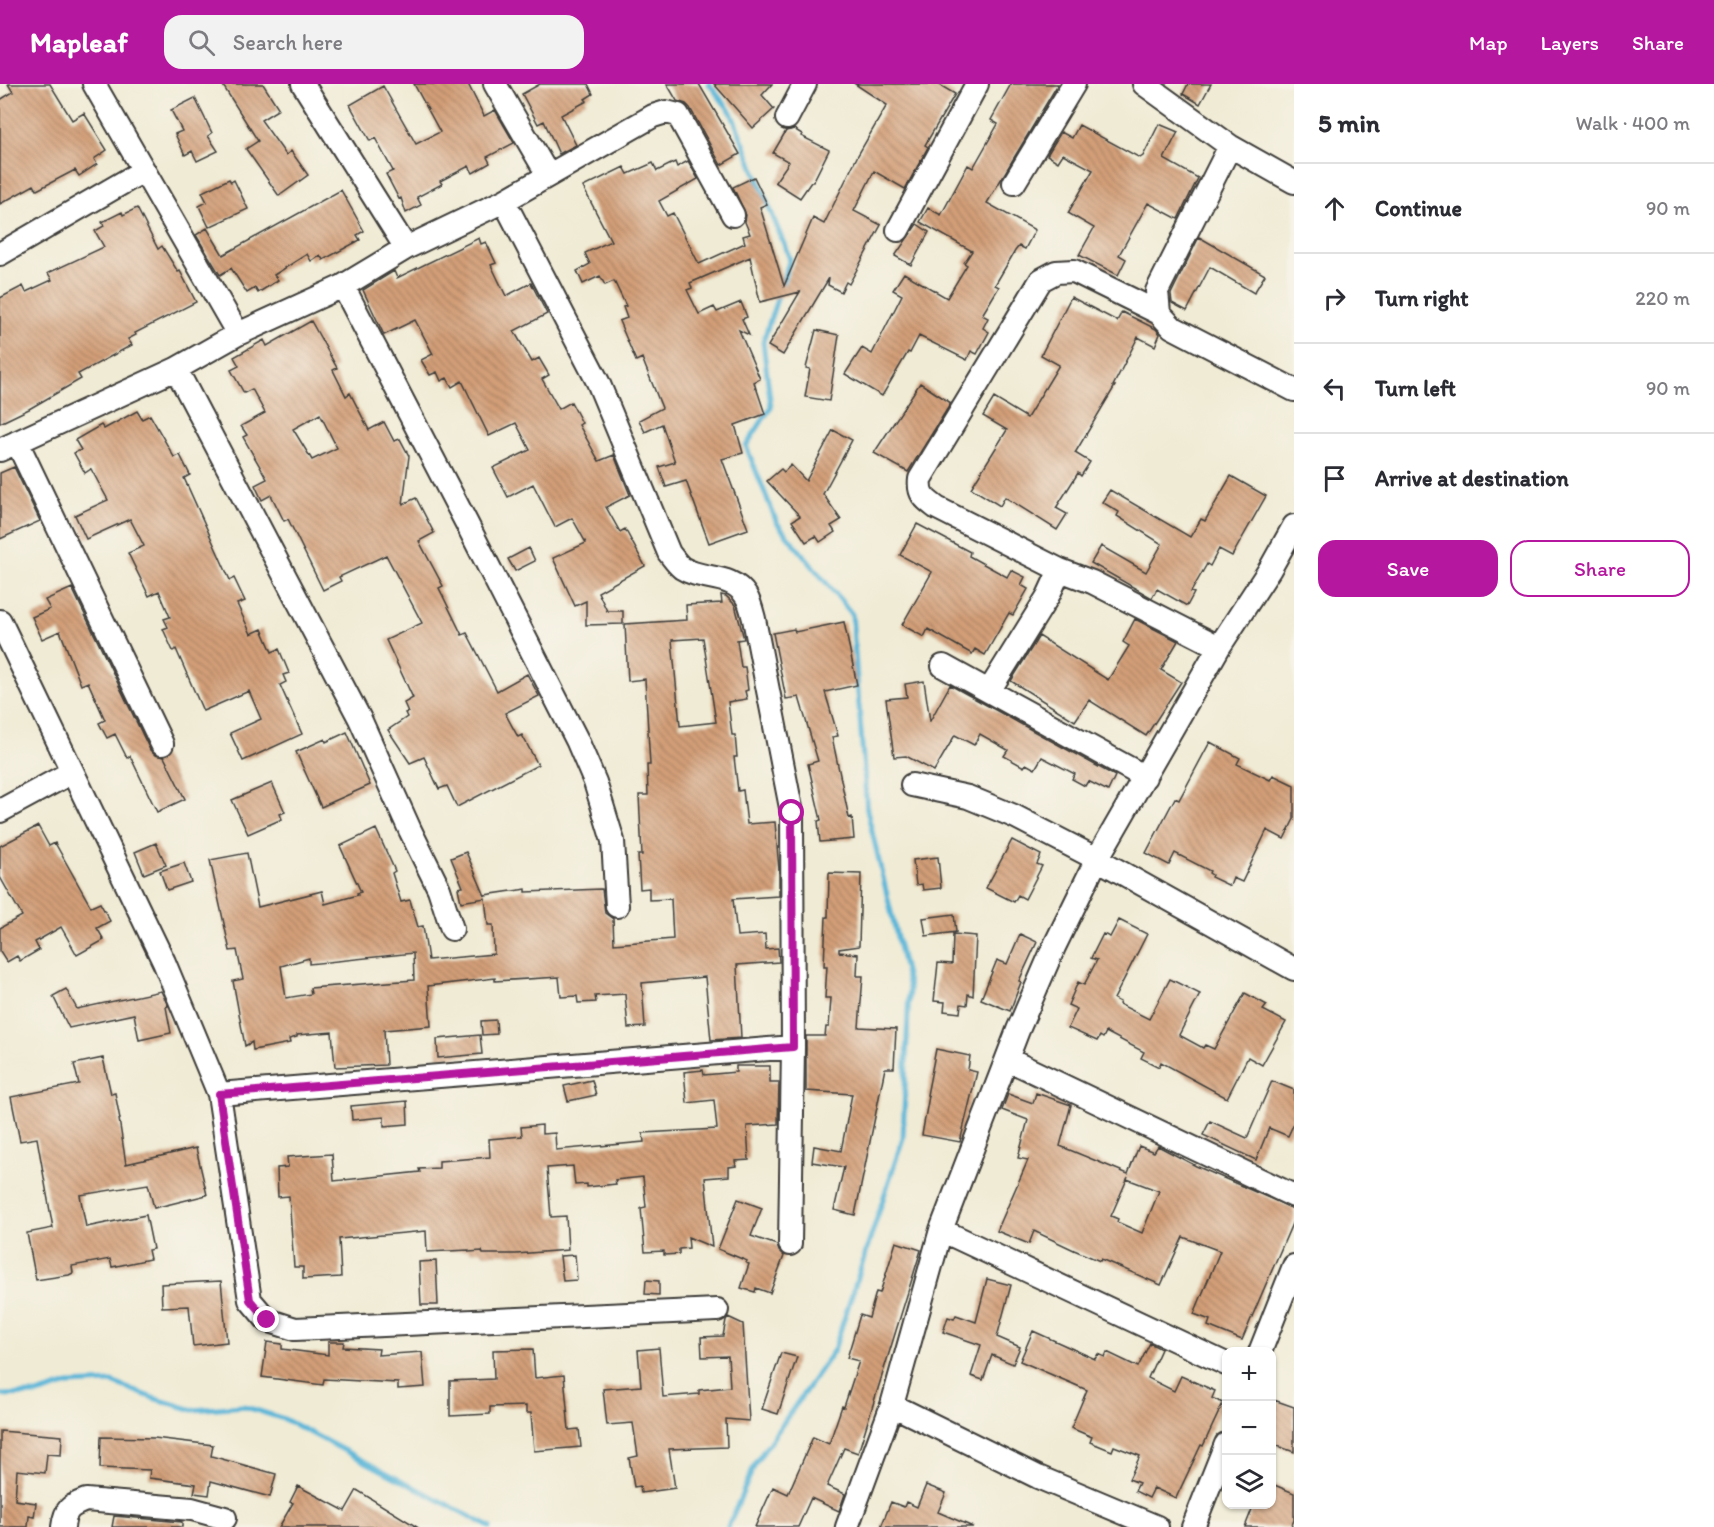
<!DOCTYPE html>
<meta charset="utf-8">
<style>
:root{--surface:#fff;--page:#f2f2f3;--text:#2b2b33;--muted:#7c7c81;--line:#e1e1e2;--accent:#b5179e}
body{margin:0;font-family:Itim,sans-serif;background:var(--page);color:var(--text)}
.controls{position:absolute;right:18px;bottom:18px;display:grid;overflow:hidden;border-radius:12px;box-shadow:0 2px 4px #0004}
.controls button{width:54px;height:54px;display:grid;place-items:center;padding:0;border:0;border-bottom:2px solid var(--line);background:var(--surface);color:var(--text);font:30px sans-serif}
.stop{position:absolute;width:18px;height:18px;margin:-14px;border:4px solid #b5179e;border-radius:50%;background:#fff}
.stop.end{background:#b5179e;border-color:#fff;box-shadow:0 2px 6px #0008}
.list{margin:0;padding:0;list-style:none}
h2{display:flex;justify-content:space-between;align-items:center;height:78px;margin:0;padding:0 24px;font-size:26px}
h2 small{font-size:20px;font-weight:400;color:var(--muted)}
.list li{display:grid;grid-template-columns:39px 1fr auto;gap:18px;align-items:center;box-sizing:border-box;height:90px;padding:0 24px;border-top:2px solid var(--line)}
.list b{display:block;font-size:22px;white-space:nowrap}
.list em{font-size:20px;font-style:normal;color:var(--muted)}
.actions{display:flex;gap:12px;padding:18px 24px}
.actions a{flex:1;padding:14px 0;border:2px solid var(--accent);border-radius:18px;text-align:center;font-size:21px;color:var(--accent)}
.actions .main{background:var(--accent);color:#fff}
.icon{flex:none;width:33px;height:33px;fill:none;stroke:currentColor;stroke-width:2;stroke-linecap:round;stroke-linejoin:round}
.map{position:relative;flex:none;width:1294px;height:1443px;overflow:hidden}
header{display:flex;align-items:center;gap:36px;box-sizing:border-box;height:84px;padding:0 30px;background:var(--accent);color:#fff}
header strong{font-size:28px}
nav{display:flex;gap:33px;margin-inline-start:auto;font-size:21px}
.search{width:420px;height:54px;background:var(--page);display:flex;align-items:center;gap:15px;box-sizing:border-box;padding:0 21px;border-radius:18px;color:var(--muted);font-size:22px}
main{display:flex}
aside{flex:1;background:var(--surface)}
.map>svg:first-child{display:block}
</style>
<header>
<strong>Mapleaf</strong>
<div class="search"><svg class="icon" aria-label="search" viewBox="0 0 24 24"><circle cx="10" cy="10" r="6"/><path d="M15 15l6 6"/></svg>Search here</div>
<nav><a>Map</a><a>Layers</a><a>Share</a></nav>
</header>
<main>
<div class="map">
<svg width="1294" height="1443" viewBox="0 0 1294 1443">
<defs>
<pattern id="building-back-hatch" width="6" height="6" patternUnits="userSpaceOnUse" patternTransform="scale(1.5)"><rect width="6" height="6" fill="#d39f78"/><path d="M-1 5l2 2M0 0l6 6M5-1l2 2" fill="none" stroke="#aa8162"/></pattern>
</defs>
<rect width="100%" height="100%" fill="#f7f3e8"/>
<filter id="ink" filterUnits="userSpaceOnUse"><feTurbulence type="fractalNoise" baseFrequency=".0167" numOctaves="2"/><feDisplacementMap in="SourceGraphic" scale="12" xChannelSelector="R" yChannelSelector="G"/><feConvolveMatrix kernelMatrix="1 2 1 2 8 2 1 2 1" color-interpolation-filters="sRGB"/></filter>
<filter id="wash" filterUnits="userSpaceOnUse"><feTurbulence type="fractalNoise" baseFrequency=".008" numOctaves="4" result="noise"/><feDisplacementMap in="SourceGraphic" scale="24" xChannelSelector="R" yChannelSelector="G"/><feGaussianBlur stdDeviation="1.35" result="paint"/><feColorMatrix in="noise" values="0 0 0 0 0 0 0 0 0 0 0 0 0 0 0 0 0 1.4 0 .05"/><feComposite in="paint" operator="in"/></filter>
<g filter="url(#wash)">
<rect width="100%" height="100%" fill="#f0ebd4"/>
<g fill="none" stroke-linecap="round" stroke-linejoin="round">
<!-- stream -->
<path stroke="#5ab6d8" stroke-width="5" d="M709,0L731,28L790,175L763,258L771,323L746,362L777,439L852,530L867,726L909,904L903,1054L834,1266L756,1378L728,1443
M0,1311L37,1310L69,1300L112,1298L153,1314L193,1326L243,1322L284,1335L490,1443"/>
</g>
<g id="blocks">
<!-- building -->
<path fill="url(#building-back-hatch)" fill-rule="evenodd" d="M8,0H50L72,36L84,29L107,66L94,75L97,80L79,92L75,86L37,106L34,101L0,120V16L13,8Z
M222,0H263L279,25L261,36L286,71L291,67L308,91L279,112L246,65L258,57Z
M414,0H468L484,32L495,26L514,59L487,73L490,79L473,89L469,82L440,97L442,100L417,113L421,121L406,129L401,114L399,115L386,90L393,87L375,54L370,57L350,21L383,2L416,60L440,48Z
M540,0H588L593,10L585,15L587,17L561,31L576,61L559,70L544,37L538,40L522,10Z
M667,0H699L740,70L721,81L690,24L686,20L677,17Z
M714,0H772L762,11L774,25L753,44Z
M855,0H938L955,10L925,61L928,63L905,105L874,87L854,127L881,141L849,200L846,198L841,208L828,201L829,194L783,271L768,262L800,208L760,218L750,173L690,199L692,204L687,206L699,230L714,223L717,228L741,218L747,233L742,235L749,251L739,246L760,295L754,298L756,305L754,304L757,306L765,330L735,341L743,369L722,375L748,445L709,459L686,397L666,403L659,383L675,378L662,340L645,348L639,336L662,324L642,274L636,277L619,237L627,234L623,223L626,222L614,197L605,201L600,192L583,200L577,187L590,180L585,169L611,157L583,103L624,83L628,90L653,79L657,87L675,78L677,83L688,77L698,95L659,117L667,132L673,129L699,180L745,159L743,152L750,150L745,138L746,131L733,103L754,93L767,120L760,123L784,202L813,134L824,140L858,71L887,21Z
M1011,0H1058L987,119L1035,146L1025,165L1019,162L1015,167L995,201L999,203L982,231L988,234L983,244L989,248L977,270L971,267L967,276L919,252L910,269L908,268L882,312L845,290L862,264L872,270L902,211L893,206L904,189L947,214L967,181L964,179L972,167L920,138L928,124L941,131L968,81L973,84L998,40L991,36Z
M1188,0H1211L1200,20L1183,10Z
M195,14L212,49L208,52L218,67L197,77L192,67L185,71L175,50L182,47L171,26Z
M1159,40L1178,48L1164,75L1198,94L1178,135L1148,119L1119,171L1126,175L1118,191L1079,171L1094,144L1068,129L1093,86L1063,70L1058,78L1047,71L1061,48L1072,54L1079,41L1140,74L1143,72Z
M794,45L802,50L801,52L829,66L813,98H811L800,114L775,98L789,78L773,69L786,47Z
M229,95L231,98L234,96L248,125L209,143L199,122L207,118L202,108Z
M341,106L364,147L357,151L360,156L323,176L320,171L311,177L307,170L274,191L278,196L258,209L255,204L247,209L231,184L220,191L196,151L207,144L223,171Z
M137,124L158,165L162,162L178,188L180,187L196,218L135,249L136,251L128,255L132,261L78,290L81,295L29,325L0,339V214L23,202L26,208L52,196L48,189L104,163L95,147L104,142L102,138L122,128L123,131Z
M917,140L929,148L911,181L895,172Z
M1199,153L1265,191L1254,209L1210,183L1187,227L1172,219L1171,210Z
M479,154L481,160L486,158L496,179L491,181L506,212L531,199L547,230L514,247L532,278L539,274L549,291L542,295L559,325L571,318L582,339L579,341L599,377L614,371L630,411L606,423L620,448L625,445L645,482L598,508L607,527H623V540L586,541V517L575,522L553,474L586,459L572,434L555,443L533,400L508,413L493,384L530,366L516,339L489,352L462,297L452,303L447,294L441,297L437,288L430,291L421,276L433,270L415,236L384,251L363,206L394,187L397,194Z
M1071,213L1117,237L1122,228L1156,245L1160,250L1155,262L1138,253L1113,302H1115L1075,369L1090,378L1081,392L1078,389L1056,424L1067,430L1057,446L1005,413L1000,422L971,404L1007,346L983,332L994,314L1027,334L1059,281L1041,271Z
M311,237L337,284L333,286L346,312L350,309L369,346L384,338L394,357L400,355L409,372L403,420L416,414L434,449L419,457L443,502L439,504L462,551L467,549L497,607L527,590L539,612L505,629L518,653L522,651L538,681L457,723L447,702L439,705L424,673L410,679L388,646L407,633L405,629L408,628L404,619L413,614L386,556L422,539L386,471L339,493L341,497L323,506L288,435L284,437L271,411L262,416L255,401L267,395L243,353L247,351L241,342L265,329L252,305L244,309L231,286L239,282L234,273L264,256L267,262ZM320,330L337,364L312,376L293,345Z
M816,246L839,251L829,317L805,313L810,285L806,284Z
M920,299L951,319L908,388L874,369Z
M137,327L142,335L150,331L174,373L180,371L190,391L184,394L230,496L234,494L245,517L237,520L251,550L262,545L272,568L279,565L289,589L283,591L286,598L280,601L302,650L243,677L230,649L261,635L249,607L203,627L176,565L173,567L163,545L168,543L164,535L170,533L159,507L149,512L128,469L144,462L130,435L86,455L75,431L108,416L91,385L85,389L74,369L81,366L75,356L101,341L104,345Z
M833,346L852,356L823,410L841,436L831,442L835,448L820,458L816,452L806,458L792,437L800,432L767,397L781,385L784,388L791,381L806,397Z
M14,383L40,437L0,455V389Z
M1231,392L1266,412L1232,472L1219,465L1210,482L1207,480L1191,508L1194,509L1187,522L1157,505L1152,514L1091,479L1101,462L1146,488L1162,460L1117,432L1119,428L1102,418L1110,406L1190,453L1201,435L1205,437Z
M917,440L970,468L969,472L1007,493L1011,486L1025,493L1021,501L1028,505L1013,531L1009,529L985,571L975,565L972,570L928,545L924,553L902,541L932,488L900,471Z
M529,464L535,477L515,487L508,475Z
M72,504L150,666L155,671L164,673L185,715L157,728L130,672L127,674L115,650L107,654L99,639L105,636L88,598L81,601L60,547L42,555L32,533L50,525L45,516Z
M721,511L726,512L735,521L744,555L737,556L741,583H745L748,606L745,607L747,615L728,618L732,651H735L737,673H734L738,707L743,706L747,740L775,738L779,786V812L733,815L737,852L765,850L766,865L778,864L779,878L737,881L741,954L711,956L705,893L642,899L645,943L628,944L625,910L595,912L596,918L578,919L577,912L561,913L559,893L495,897V894L428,902L431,942L384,946L386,981L335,983L332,948L297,951V953L289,955L290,959L253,966L252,958L245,962L233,897L243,895L237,866L230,867L210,776L247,769L258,823L322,807L325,820L358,811L357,809L361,808L340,762L376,745L395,787L392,789L401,818L410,816L418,843L423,842L428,876L494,870L493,841H488L485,814L461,818L458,804L463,803L451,774L466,768L485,812V811L526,805V808L602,805L605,829L613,835L614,860L673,855L671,815L649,816V804L640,805L638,771H642L639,711H648L647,681H650L645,595L628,597L625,540L687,536L686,521L722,519ZM703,554L716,638L680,642L672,556ZM413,869L414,896L310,904L311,910L286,914L281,882L309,874V880Z
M1135,535L1178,557L1161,586L1181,598L1146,652L1089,616L1075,637L1011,597L1039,552L1108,596L1129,562L1123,558Z
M844,538L857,601L825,608L838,652L832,653L849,734L852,733L854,755L820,758L818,737L821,736L808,680L818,677L799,613L786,615L773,549L794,545L795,548Z
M924,597L930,637L950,601L1115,692L1108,707L1088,697L1085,702L1072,695L1075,690L1042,673L1035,685L1026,680L1024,683L1004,672L1008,666L980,650L974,661L955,651L934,687L906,672L894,673L886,615L907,613L905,600Z
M347,648L370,701L321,723L296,668L325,655L326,658Z
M1210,658L1240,674L1237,680L1270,696L1273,691L1294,701V735L1284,755L1267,746L1242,798L1233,794L1230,802L1211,793L1212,791L1209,789L1210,787L1175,769L1169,781L1146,769L1175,714L1179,716Z
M272,699L285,728L280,730L282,735L248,750L232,716Z
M38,742L49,762L55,759L91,823L100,819L110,837L97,844L104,856L77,871L61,843L35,858L39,866L20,877L17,872L7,878L0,867V844L22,832L0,793V762Z
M1012,756L1041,771L1037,780L1042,782L1025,815L1018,811L1014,818L986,804Z
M156,759L166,781L144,790L135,768Z
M938,773L941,804L923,806L922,800L916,801L913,776Z
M184,779L191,798L167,806L160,787Z
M829,789L861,790L859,862L839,865V868L858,870L857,892H863L859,943L896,945L894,984H885L855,1131L834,1126L844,1083L812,1078L814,1062L841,1067L852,1010L806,1007V952H825L826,943H829L831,914H825L827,882H824L826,833H828Z
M954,830L956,848L926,852L923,834Z
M1119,836L1147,850L1114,915L1120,918L1119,920L1149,935L1170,895L1200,910L1179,951L1203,964L1205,961L1214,965L1245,909L1267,921L1263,926L1286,938L1262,981L1248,973L1227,1014L1161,978L1159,983L1141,974L1144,968L1106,948L1103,954L1100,952L1097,957L1068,944L1077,925L1068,921L1078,898L1084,901L1097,876L1091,874L1103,850L1110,853Z
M953,850L976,852L973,912L968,910L967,921L961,920L960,929L944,927L945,918L934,917L938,879L952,880Z
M1020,850L1037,858L1019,897L1021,898L1010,927L981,915L997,876L1007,880Z
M66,905L77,925L161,907L168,922L166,923L171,949L139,956L134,930L69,944L53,912Z
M496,936L497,950L482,951L481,937Z
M480,951L482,970L438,974L437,955Z
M936,965L970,972L968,986L977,988L960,1058L922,1051L929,1012L927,1011Z
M103,974L111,1010L115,1009L120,1035H119L126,1080L196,1064L207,1111L154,1124L148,1100L80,1111L86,1143L146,1131L153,1165L148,1166L150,1175L112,1183L110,1175L72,1182L73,1189L69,1191L36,1196L27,1149L53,1144L37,1054L20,1057L11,1013L79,1000L74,980Z
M736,982H770V998H779L778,1040L747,1042L749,1076L735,1077L736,1082L729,1083V1092L705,1094L712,1163L688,1153L689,1164L679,1165V1170L664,1171V1167L645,1168L641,1124L646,1123L643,1093L615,1096L616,1100L587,1103V1100L575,1101L573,1082L547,1084L551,1133L566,1132L568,1166L516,1170H483L482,1167L469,1168V1166L427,1168L426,1147L339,1155L341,1193L303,1195V1183H294L289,1112L278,1113L277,1084L288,1083L287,1073L332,1070L334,1097L420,1088L419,1085L439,1084V1077L490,1073L489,1055L522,1052L521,1043L542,1041V1050L555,1049L556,1066L644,1058L643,1049L717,1045L714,1016L687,1019L684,988L703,986L704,991L736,988Z
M592,996L596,1011L568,1017L564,1002Z
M1272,997L1294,1006V1039L1288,1052L1269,1044L1256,1076L1203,1051L1210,1037L1247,1054Z
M1036,1009L1071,1021L1060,1062L1128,1090L1139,1062L1154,1068L1158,1062L1196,1082L1294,1125V1135L1242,1256L1208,1242L1210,1236L1194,1230L1220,1167L1183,1153L1161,1201L1101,1175L1100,1177L1074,1166L1034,1147L1029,1160L997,1147L1028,1076L1018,1074L1028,1036L1002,1026L1008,1010L1033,1019ZM1128,1093L1127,1095L1159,1107L1142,1149L1117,1138L1118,1135L1111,1132Z
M407,1017L408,1040L384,1042V1033L352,1036L351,1022Z
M738,1115L762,1124L751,1152L777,1161L779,1167L784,1172L770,1209L756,1204L755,1208L741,1204L749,1180L746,1179L747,1177L718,1165Z
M896,1158L921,1166L858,1369L844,1364L827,1402L845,1410L839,1427L811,1414L798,1443H755L773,1403L788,1410L813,1353L829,1360L842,1322L844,1323L859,1277L847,1274L860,1231L869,1234L876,1208L880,1209Z
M575,1171L577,1196L563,1197L560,1172Z
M436,1177L438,1221H421L419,1178Z
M987,1195L1011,1201L997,1253L1020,1263L1013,1280L992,1271L983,1296L971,1292L981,1261L943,1248L948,1233L954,1235L956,1231L976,1238Z
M646,1196L659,1197V1211L645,1210Z
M221,1197L227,1258L193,1262L189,1222L162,1223L161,1200Z
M728,1233L743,1240L749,1337L726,1335L727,1363L669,1365L675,1404L641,1409L640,1402L634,1403L629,1374L638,1372L633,1339L607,1341L603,1305L641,1302L638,1266L659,1264L663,1313L699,1310V1306L730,1303L728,1272L702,1273L701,1253L723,1252L726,1236Z
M1033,1247L1095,1275L1098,1270L1105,1273L1107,1268L1138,1283L1150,1259L1161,1265L1148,1294L1174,1307L1181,1292L1215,1307L1212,1314L1223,1319L1203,1362L1201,1361L1176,1414L1154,1404L1149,1414L1135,1407L1139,1399L1129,1395L1140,1372L1114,1362L1112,1367L1090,1358L1092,1353L1071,1344L1087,1306L1020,1277Z
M267,1258L282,1260V1265L328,1271V1258H344L343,1263L379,1265L378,1271L422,1268L425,1303L398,1305V1299L324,1295L323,1301L262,1293Z
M533,1265L535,1294L564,1291L569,1346L579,1345L581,1363L534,1367L531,1329H526V1322L490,1323V1330L450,1332V1297L494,1295L493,1266Z
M781,1269L797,1273L778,1330L762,1325Z
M1274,1316L1294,1323V1368L1272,1360V1323Z
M0,1347L62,1352L61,1371L47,1370L45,1389L17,1386L15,1416L36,1419L34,1433L29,1432L28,1443H0Z
M101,1353L154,1354L213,1361L211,1372L276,1390L270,1413L211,1397L209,1411L194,1409L196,1400L149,1394L150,1386L100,1384Z
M1272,1400L1294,1409V1436L1291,1443H1245L1254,1420H1272Z
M926,1401L946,1409L938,1428L973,1443H881L891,1418L904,1423L906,1418L917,1423Z
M298,1402L345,1427L357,1406L417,1443H279L293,1419L290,1418Z
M114,1432L182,1438V1443H112Z"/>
</g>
</g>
<g filter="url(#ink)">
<use href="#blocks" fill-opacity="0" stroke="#3c3b38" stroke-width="1.5"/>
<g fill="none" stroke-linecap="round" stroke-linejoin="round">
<defs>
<path id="minor" d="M94,0L238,250
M303,0L406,164
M495,0L548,91
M1144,0L1230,62L1294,98
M787,34L805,0
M1230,62L1157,207L1159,229L1172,243L1294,306
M1014,99L1074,0
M504,117L598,298L669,469C673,474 677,480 682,484C702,497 732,489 746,512C750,518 752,527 754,535L792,729L793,963L790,1160
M898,146L977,0
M0,170L143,87
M343,202L466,438L577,656L595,698L613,757L617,822
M176,285L360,635L410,746L439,805L452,845
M17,358L162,660
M0,366L176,285L238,250L343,202L406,164L504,117L653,32L666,28L678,31L733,131
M1060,486L937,424C925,415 918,411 920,395L1041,196L1056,188L1074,187L1159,229
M0,537L164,878L219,1010L250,1216L267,1236L295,1245L717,1226
M943,582L1145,693
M989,607L1048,512L1060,486L1092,498L1219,563
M912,701L968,713L1014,732L1097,775L1294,885
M0,727L72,688
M1007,975L1294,1112
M219,1010L793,963
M941,1146L1226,1280
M1260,1268L1294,1182
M892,1321L1038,1393L1157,1443
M63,1443C65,1425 70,1422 86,1416L192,1425L225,1434
M847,1443L892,1321L941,1146L1018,946L1054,863L1097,775L1219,563L1270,485L1294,442
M1193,1443L1226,1360"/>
</defs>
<!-- minor casing -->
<use href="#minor" stroke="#3c3b38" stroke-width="26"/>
<!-- minor -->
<use href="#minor" stroke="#fff" stroke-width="22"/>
</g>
</g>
<g fill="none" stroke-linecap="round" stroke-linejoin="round" filter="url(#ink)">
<!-- route -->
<path stroke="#b5179e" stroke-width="8" d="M267,1236L250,1216L219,1010L793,963L792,729"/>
</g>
</svg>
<div class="controls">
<button>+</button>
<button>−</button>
<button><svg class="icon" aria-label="layers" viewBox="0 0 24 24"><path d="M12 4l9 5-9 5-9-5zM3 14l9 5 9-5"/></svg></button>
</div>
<div class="stop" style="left:792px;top:729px"></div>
<div class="stop end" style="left:267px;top:1236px"></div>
</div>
<aside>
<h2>5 min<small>Walk · 400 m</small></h2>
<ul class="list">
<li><svg class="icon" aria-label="ahead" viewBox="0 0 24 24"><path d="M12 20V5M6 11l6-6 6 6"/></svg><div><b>Continue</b></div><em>90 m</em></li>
<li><svg class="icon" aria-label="right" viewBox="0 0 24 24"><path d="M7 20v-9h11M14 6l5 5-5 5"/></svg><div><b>Turn right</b></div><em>220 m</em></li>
<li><svg class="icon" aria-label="left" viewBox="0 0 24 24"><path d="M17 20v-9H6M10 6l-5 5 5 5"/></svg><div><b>Turn left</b></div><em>90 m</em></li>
<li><svg class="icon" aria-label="arrive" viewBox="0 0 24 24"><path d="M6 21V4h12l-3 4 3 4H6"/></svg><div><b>Arrive at destination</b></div></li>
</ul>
<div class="actions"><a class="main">Save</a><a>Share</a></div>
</aside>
</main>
